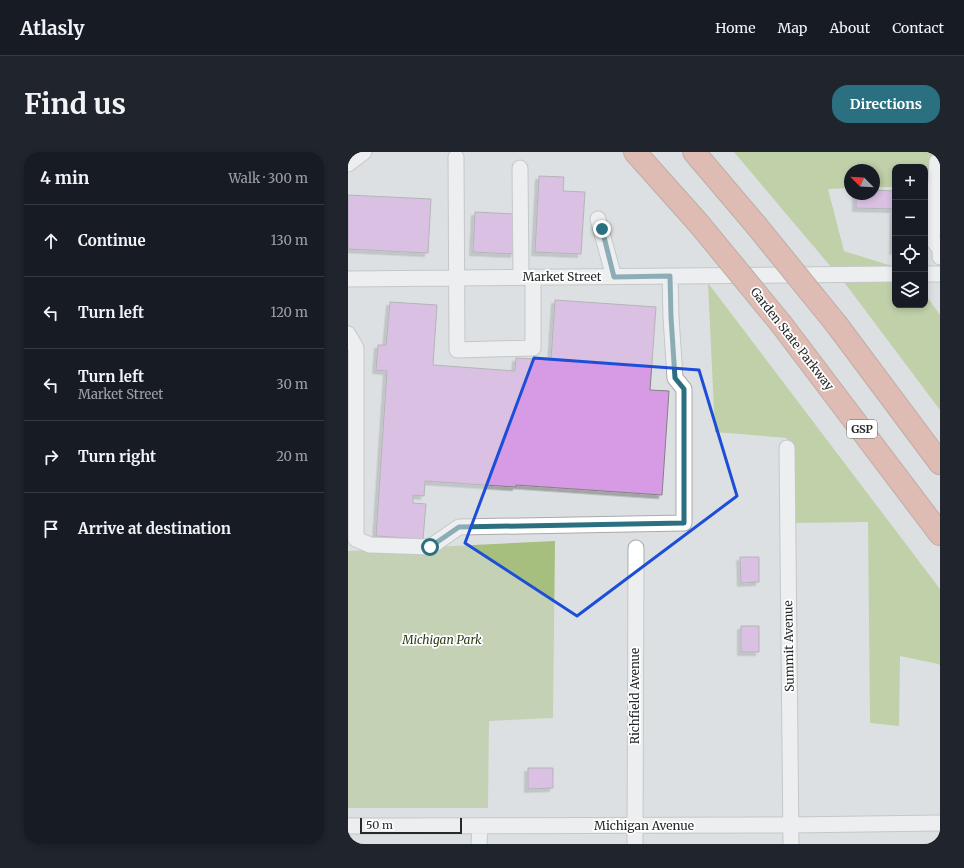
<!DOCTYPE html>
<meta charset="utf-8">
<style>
:root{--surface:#171b24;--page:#20242c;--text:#f1f3f6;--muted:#9ea1a6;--line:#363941;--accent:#2b7080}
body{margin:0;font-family:Merriweather,serif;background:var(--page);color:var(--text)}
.controls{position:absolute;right:12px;top:12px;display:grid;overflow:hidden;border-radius:8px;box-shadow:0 2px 6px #0003}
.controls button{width:36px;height:36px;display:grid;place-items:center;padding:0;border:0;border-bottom:1px solid var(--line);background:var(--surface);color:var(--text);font:20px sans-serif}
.compass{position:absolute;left:496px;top:12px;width:36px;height:36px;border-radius:50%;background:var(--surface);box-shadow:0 2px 6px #0003;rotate:294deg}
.scale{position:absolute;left:12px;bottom:10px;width:102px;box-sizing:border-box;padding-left:4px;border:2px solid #272829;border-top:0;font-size:11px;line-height:14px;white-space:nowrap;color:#272829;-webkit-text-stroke:3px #fff;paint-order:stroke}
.stop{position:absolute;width:12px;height:12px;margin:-9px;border:3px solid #2b7080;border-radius:50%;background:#fff}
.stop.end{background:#2b7080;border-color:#fff;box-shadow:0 1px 4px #0008}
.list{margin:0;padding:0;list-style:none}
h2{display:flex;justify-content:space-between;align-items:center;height:52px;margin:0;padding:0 16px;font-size:17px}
h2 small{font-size:13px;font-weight:400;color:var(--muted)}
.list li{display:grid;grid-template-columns:26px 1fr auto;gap:12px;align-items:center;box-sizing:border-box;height:72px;padding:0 16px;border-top:1px solid var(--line)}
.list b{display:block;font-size:15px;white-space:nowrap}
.list p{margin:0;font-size:13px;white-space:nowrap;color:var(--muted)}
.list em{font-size:13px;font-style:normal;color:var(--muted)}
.icon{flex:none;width:22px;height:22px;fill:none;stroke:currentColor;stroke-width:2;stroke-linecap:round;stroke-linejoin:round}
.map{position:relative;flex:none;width:592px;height:692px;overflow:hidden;border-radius:16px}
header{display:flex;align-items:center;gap:24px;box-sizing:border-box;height:56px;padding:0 20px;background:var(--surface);border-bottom:1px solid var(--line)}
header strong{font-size:19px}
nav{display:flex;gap:22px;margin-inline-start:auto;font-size:14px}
.intro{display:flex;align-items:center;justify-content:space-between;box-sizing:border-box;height:96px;padding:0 24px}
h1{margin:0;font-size:28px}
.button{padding:10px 18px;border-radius:16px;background:var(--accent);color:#fff;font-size:14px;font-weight:700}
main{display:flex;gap:24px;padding:0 24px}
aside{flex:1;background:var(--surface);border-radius:16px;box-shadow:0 2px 6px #0003}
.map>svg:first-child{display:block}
</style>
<header>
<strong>Atlasly</strong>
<nav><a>Home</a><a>Map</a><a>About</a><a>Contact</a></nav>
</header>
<div class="intro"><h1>Find us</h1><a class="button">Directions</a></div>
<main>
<aside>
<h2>4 min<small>Walk · 300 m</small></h2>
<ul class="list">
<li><svg class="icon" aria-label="ahead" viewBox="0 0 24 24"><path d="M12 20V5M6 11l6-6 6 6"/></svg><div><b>Continue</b></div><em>130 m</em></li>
<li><svg class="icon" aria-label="left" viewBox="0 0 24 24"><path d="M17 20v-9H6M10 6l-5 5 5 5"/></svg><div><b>Turn left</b></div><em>120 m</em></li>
<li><svg class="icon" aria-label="left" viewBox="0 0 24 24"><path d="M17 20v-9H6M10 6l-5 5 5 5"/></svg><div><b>Turn left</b><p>Market Street</p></div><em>30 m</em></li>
<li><svg class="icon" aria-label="right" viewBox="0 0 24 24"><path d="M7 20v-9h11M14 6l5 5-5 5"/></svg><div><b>Turn right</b></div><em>20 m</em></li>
<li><svg class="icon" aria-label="arrive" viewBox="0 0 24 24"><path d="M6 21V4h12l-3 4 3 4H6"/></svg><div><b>Arrive at destination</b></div></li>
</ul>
</aside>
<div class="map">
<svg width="592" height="692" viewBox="0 0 592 692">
<defs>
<filter id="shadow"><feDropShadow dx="-3.5" dy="3.5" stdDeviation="0" flood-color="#0004"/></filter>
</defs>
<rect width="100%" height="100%" fill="#dde0e2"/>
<!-- green -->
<path fill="#a6be7e" d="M207,389L205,566L141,569L140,656H0V399Z"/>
<!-- forest -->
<path fill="#9dbd64" d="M386,0H588L581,33L577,34V15H547V35H526V18H502V36L480,37L496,99L547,115V153H577V142L592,163V258L499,134Z
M360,131L592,437V513L590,512L552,504L551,574L522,571L520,370L441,371L439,286L367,280Z"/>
<!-- building -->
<path fill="#d79ae5" stroke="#828082" filter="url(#shadow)" d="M191,24L216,25L215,39L237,40L233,102L187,100Z
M526,38L547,39V99H545L546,57L508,56V42H526Z
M577,40H580L578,100L577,99Z
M0,43L83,47L80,101L0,97Z
M127,60L167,62L166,102L125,100Z
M207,148L308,155L302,238L321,239L314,343L168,333V335L77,329L76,344L65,343V351L78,352L75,387L28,384L39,219L28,218L30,193H38L42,150L89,153L85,213L167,219L168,206L203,208Z
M392,405H411V430L393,431Z
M393,474H411V500H393Z
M180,616H205V636L180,637Z"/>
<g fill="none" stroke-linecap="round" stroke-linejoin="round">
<defs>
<path id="minor" d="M108,5L109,198L185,196V125
M592,10H589L584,87L592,97V105
M0,12L16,0
M172,16L173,125
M250,67L266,125
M577,122H592
M0,127L547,122
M0,182L8,196V387L22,393L82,395L111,375L336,371V237L327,226L323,165L322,124
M439,296L443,692
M0,674L443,673L592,671
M131,692L132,675
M287,692L288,396"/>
<path id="highway" d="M287,0L352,73
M346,0L408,73
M434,173L592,382
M489,173L592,311"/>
</defs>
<!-- minor casing -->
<use href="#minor" stroke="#a8aaad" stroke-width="17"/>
<!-- highway casing -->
<use href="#highway" stroke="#9f6c5f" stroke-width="24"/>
<!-- minor -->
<use href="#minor" stroke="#fff" stroke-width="15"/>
<!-- highway -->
<use href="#highway" stroke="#df907c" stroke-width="22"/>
<defs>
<path id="highway-bridge" d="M352,73L434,173
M408,73L489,173"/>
</defs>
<!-- highway-bridge casing -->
<use href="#highway-bridge" stroke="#9f6c5f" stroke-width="24" stroke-linecap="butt"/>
<!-- highway-bridge -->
<use href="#highway-bridge" stroke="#df907c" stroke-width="22"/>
</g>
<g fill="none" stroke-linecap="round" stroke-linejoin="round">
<!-- route -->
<path stroke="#2b7080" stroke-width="5" d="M82,395L111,375L336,371V237L327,226L323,165L322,124L266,125L254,77"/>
</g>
<!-- marked area -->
<path d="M0 0H592V692H0ZM186,206L351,218L389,344L229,464L117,391Z" fill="#dde0e2" fill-opacity=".55" fill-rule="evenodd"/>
<path fill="none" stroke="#1d4ed8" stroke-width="3" stroke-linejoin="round" d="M186,206L351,218L389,344L229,464L117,391Z"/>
<g text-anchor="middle" stroke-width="3.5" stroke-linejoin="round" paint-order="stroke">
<!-- shield labels -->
<rect fill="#fff" stroke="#686869" stroke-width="1" x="499" y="268" width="30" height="18" rx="3"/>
<g font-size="11" font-weight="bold" fill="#272829">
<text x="514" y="281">GSP</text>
</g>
<!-- street labels -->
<g font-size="12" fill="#272829" stroke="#fff">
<text x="214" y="129">Market Street</text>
<text transform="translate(444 187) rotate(52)" y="4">Garden State Parkway</text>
<text transform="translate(441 494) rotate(-91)" y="4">Summit Avenue</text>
<text transform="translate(287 544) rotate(-90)" y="4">Richfield Avenue</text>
<text x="296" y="678">Michigan Avenue</text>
</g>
<!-- park labels -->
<g font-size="12" font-style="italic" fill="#2f3c17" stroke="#fff">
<text x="94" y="492">Michigan Park</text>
</g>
</g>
</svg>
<div class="controls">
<button>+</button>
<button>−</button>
<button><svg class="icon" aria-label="locate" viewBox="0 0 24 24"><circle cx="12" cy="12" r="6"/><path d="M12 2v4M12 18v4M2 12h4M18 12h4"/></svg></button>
<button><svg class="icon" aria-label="layers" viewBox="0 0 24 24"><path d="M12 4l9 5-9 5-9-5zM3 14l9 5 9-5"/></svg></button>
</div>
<svg class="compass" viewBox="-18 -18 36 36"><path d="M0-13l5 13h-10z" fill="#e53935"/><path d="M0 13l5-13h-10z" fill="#9ea1a6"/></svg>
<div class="scale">50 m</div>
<div class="stop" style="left:82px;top:395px"></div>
<div class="stop end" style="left:254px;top:77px"></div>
</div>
</main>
